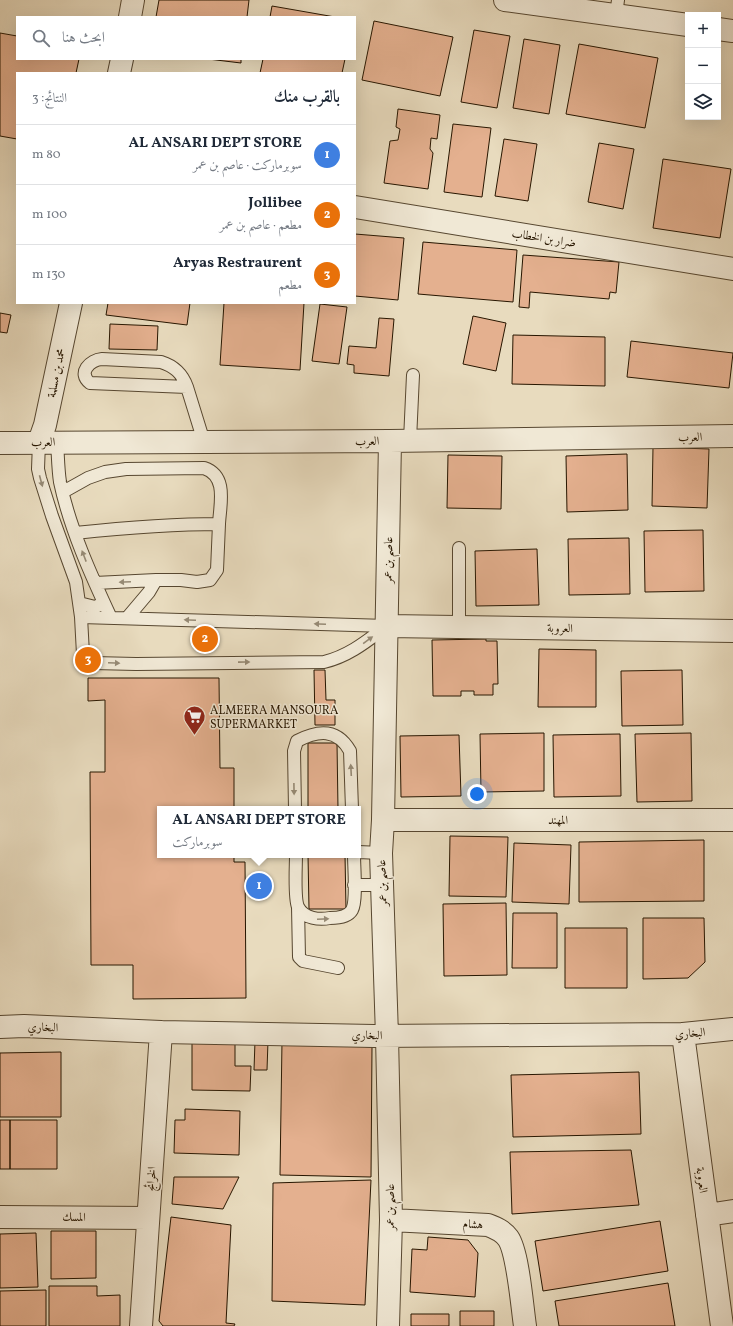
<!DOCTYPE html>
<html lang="ar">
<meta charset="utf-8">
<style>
:root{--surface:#fff;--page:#f6f6f7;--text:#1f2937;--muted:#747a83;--line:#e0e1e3;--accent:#8f2418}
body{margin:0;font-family:Vollkorn,Amiri,serif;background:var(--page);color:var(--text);direction:rtl}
.controls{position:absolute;right:12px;top:12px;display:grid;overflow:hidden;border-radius:0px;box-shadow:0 4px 16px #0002}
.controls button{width:36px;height:36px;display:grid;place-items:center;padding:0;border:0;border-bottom:1px solid var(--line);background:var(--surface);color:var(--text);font:20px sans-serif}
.you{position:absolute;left:477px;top:794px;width:14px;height:14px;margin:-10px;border:3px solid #fff;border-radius:50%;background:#1a73e8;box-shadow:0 0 0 6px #1a73e833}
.badge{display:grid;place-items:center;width:26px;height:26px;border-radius:50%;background:var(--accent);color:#fff;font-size:13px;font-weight:700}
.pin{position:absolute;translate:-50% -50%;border:2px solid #fff;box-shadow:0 1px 4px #0006}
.popup{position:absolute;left:157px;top:806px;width:204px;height:52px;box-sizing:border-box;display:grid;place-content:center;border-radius:0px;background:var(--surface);filter:drop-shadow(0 1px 3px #0005);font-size:13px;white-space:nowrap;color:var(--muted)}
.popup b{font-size:15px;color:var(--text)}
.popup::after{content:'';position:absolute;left:50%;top:100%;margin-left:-8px;border:8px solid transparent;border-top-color:var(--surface)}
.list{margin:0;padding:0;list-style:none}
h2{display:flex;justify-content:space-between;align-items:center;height:52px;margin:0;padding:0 16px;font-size:17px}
h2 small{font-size:13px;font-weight:400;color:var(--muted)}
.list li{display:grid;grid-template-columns:26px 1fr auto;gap:12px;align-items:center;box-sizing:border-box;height:60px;padding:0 16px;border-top:1px solid var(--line)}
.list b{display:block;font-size:15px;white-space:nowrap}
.list p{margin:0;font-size:13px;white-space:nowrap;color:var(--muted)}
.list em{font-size:13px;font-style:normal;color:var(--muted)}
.icon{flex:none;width:22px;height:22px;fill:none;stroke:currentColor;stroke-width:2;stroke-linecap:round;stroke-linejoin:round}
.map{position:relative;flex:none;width:733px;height:1326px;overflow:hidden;direction:ltr}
.search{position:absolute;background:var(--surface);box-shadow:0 4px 16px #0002;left:16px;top:16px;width:340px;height:44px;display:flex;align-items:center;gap:10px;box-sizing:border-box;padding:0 14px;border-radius:0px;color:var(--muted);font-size:15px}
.panel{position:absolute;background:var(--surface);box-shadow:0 4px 16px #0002;left:16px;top:72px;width:340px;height:232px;border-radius:0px;direction:rtl}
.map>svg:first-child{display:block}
</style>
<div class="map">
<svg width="733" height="1326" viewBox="0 0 733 1326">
<rect width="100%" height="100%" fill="#e8dbbe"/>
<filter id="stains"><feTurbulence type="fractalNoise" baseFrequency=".005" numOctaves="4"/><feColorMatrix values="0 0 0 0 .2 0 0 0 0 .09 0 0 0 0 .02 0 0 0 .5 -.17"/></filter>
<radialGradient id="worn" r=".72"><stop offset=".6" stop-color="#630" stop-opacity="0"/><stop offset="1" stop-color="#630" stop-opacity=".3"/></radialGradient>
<!-- building -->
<path fill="#e4b08f" stroke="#271600" d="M159,0H249L247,17H156Z
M272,6L335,17H270Z
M374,21L453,37L440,96L362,80Z
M474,30L510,36L497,108L461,102Z
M0,33L17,36V59H79L76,73H17V139L0,136Z
M524,39L560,45L549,114L513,108Z
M579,44L658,58L645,128L566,114Z
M208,59H241V63Z
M263,59H345L342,73H260Z
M398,109L440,115L437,139L431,138L430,149L433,153L428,189L384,183L390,141L398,140L400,129L396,127Z
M453,124L491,128L482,197L444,192Z
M504,139L537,144L528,201L495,196Z
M599,143L634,149L623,209L588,202Z
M663,159L731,169L720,238L653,228Z
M355,234L404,238L398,300L355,296Z
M423,242L517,250L513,302L418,294Z
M523,255L619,262L616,293L610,292L609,299L530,292L529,308L519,307Z
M108,303H190L187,325L106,315Z
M224,303H304L300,370L220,365Z
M320,304L347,307L339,364L312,361Z
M0,313L11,315L7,333L0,332Z
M473,316L506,323L496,371L463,364Z
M379,318L394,319L389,376L354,373V365L347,364L349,346L376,348Z
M110,324L158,326L157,350L109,349Z
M513,335L605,337V386L512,384Z
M631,341L733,353L729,388L627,377Z
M653,447L709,449L707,508L652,506Z
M627,454L628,510L567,512L566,456Z
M448,455L502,456L501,509L447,508Z
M703,530L704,591L645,592L644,531Z
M629,538L630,594L569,595L568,539Z
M537,549L539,605L476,606L475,551Z
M486,639V641H497L498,684H493V695H474V691H461V696H433L432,640Z
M539,649L596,650V707H538Z
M314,670H325L326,700H335V725H315Z
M682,670L683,725L622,726L621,671Z
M88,678H219L220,768H234V809H160V855H234V862H245L246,998L133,999V965H91L90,772H105V700L88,701Z
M544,733V791L481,792L480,734Z
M691,733L692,801L637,802L635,734Z
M620,734L621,796L554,797L553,735Z
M459,735L461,796L401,797L400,736Z
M308,743H337L338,809H308Z
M450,836L508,837L506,897L449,896Z
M704,840V901L579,902V842Z
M514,843L571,845L569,904L512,902Z
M308,855H345L346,909H309Z
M506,903L507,975L444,976L443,904Z
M513,913H557V968H512Z
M643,918H704L705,962L688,978L643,979Z
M565,928H627V988H565Z
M255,1041H268L267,1070H254Z
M282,1041L372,1047L371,1177L280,1175Z
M192,1043L235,1044V1066H251L250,1091L192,1090Z
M61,1052V1117H0V1053Z
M639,1072L641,1134L513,1137L511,1075Z
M185,1109L240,1111L239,1155L174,1153L175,1120H185Z
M0,1120H10V1169H0Z
M10,1120H57V1169H10Z
M631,1150L639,1205L512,1214L510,1152Z
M174,1177H239L223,1209L172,1204Z
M371,1180L365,1305L272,1301L273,1183Z
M171,1217L231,1225L226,1323L235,1324L234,1326H163L159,1321Z
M660,1221L668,1271L543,1291L535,1241Z
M51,1231H96V1278L51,1279Z
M36,1233L38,1287L0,1288V1234Z
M428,1237L468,1240L478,1253L475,1297L410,1292L412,1249L427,1250Z
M668,1283L675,1326H559L555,1301Z
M49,1286H97V1296L120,1295V1326H49Z
M46,1290V1326H0V1291Z
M460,1311H494V1326H460Z
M411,1314H449V1326H411Z"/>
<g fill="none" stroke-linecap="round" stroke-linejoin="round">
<defs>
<path id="lane" d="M616,15L618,0
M187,387L90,383C77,373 90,360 102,359L161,362C174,366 182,373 187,387L204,442
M410,440L413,375
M39,442L38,469L40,478L52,516L76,582L81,617L83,654L87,659L93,663L136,664L324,662C349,656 367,641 387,626
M57,442C58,455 58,469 60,482C70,529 91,575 111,618
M63,492L88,478L105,472L126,469L204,468C228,476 220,504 219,524
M75,533C123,528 171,524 219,524L217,570L210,580L197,582L181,580H156L149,592L127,618
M459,548V627
M95,583L156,580
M79,603L95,607L104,603
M81,617L387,626
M295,809L294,751L297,741C318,730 337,728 350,751L352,809
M358,852L381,853
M296,855C296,866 294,898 298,907C304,919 320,920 330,918C338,918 348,917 352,910C357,901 354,867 354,855
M354,885H382
M298,907L299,957L303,961L338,968"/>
<path id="street" d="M505,0L688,25
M130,17L133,0
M718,29L733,31
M119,73L122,59
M355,207L733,269
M39,442L45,425L71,303
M0,443L390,441L733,436
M387,626L733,631
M383,820H733
M0,1027L24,1026L161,1032L374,1036L683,1034L733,1029
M683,1034L722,1326
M707,1215L733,1211
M0,1217L148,1218
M391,1220L488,1225C496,1228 503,1231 508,1238C518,1252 522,1306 525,1326
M141,1326L161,1032
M388,1326L391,1220L387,1036L381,853L383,820L390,441"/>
</defs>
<!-- lane casing -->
<use href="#lane" stroke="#574730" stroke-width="14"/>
<!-- street casing -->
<use href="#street" stroke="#574730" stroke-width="24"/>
<!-- lane -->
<use href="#lane" stroke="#f0e8d5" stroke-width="12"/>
<!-- street -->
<use href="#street" stroke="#f0e8d5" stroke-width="22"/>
</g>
<!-- one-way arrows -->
<defs><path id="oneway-solid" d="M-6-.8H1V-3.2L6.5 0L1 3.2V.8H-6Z"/></defs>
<g fill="#968a75">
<use href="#oneway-solid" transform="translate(41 481) rotate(75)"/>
<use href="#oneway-solid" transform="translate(84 556) rotate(-111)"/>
<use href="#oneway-solid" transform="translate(125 582) rotate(178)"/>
<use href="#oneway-solid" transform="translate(190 620) rotate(-178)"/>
<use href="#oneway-solid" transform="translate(320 624) rotate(-178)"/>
<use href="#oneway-solid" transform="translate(368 640) rotate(-36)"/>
<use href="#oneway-solid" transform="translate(244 662) rotate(-1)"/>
<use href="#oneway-solid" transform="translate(114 663) rotate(2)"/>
<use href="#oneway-solid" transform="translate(351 770) rotate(-93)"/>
<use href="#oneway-solid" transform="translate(294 789) rotate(89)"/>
<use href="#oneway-solid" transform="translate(323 919) rotate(-2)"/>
</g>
<!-- icons -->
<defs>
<symbol id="supermarket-pin" viewBox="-11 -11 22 30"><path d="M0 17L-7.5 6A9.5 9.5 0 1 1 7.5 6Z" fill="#8f2418" stroke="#f0e8d5"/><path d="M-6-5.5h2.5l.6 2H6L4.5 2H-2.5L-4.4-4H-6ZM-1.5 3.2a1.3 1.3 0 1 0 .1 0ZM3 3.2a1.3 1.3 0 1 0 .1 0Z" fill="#fff"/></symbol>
</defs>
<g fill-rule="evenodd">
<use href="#supermarket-pin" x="182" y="704" width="25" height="34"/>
</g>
<g text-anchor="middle" stroke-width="3" stroke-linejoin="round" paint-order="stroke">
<!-- street labels -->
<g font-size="12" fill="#271600" stroke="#f0e8d5">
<text transform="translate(544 238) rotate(9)" y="4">ضرار بن الخطاب</text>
<text transform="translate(56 373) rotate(-78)" y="4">محمد بن مسلمة</text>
<text transform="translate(690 437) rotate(-1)" y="4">العرب</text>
<text transform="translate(367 441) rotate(-1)" y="4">العرب</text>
<text transform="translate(43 442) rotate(-1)" y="4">العرب</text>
<text transform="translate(388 560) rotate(-89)" y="4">عاصم بن عمر</text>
<text transform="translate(560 628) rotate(1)" y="4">العروبة</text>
<text x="558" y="824">المهند</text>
<text transform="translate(382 883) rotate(-92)" y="4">عاصم بن عمر</text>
<text transform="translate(43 1027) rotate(2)" y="4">البخاري</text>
<text transform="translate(690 1033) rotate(-4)" y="4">البخاري</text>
<text transform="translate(367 1035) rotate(1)" y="4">البخاري</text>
<text transform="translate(151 1179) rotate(-86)" y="4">الخرائج</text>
<text transform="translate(702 1180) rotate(82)" y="4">العروبة</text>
<text transform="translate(390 1207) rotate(-90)" y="4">عاصم بن عمر</text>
<text x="74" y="1221">المسك</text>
<text transform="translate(473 1224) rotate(4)" y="4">هشام</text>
</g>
<!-- poi labels -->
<g font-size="12" fill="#271600" stroke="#f0e8d5" text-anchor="start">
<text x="210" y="714">ALMEERA MANSOURA<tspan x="210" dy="14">SUPERMARKET</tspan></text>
</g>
</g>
<rect width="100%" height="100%" filter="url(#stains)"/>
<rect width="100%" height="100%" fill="url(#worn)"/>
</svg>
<div class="controls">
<button>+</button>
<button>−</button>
<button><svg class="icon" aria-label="layers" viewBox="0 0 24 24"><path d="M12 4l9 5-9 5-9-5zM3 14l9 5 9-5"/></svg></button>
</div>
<div class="you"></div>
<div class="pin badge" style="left:259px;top:886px;background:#3f7fe0">1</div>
<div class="popup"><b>AL ANSARI DEPT STORE</b>سوبرماركت</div>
<div class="pin badge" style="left:205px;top:639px;background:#e8710a">2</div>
<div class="pin badge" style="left:88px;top:660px;background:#e8710a">3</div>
<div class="search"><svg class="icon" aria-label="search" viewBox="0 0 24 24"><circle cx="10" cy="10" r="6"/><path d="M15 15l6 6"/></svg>ابحث هنا</div>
<section class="panel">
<h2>بالقرب منك<small>النتائج: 3</small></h2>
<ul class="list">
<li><span class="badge" style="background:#3f7fe0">1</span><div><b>AL ANSARI DEPT STORE</b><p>سوبرماركت · عاصم بن عمر</p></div><em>80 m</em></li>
<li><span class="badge" style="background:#e8710a">2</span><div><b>Jollibee</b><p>مطعم · عاصم بن عمر</p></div><em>100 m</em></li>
<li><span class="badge" style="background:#e8710a">3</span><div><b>Aryas Restraurent</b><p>مطعم</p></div><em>130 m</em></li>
</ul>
</section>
</div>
